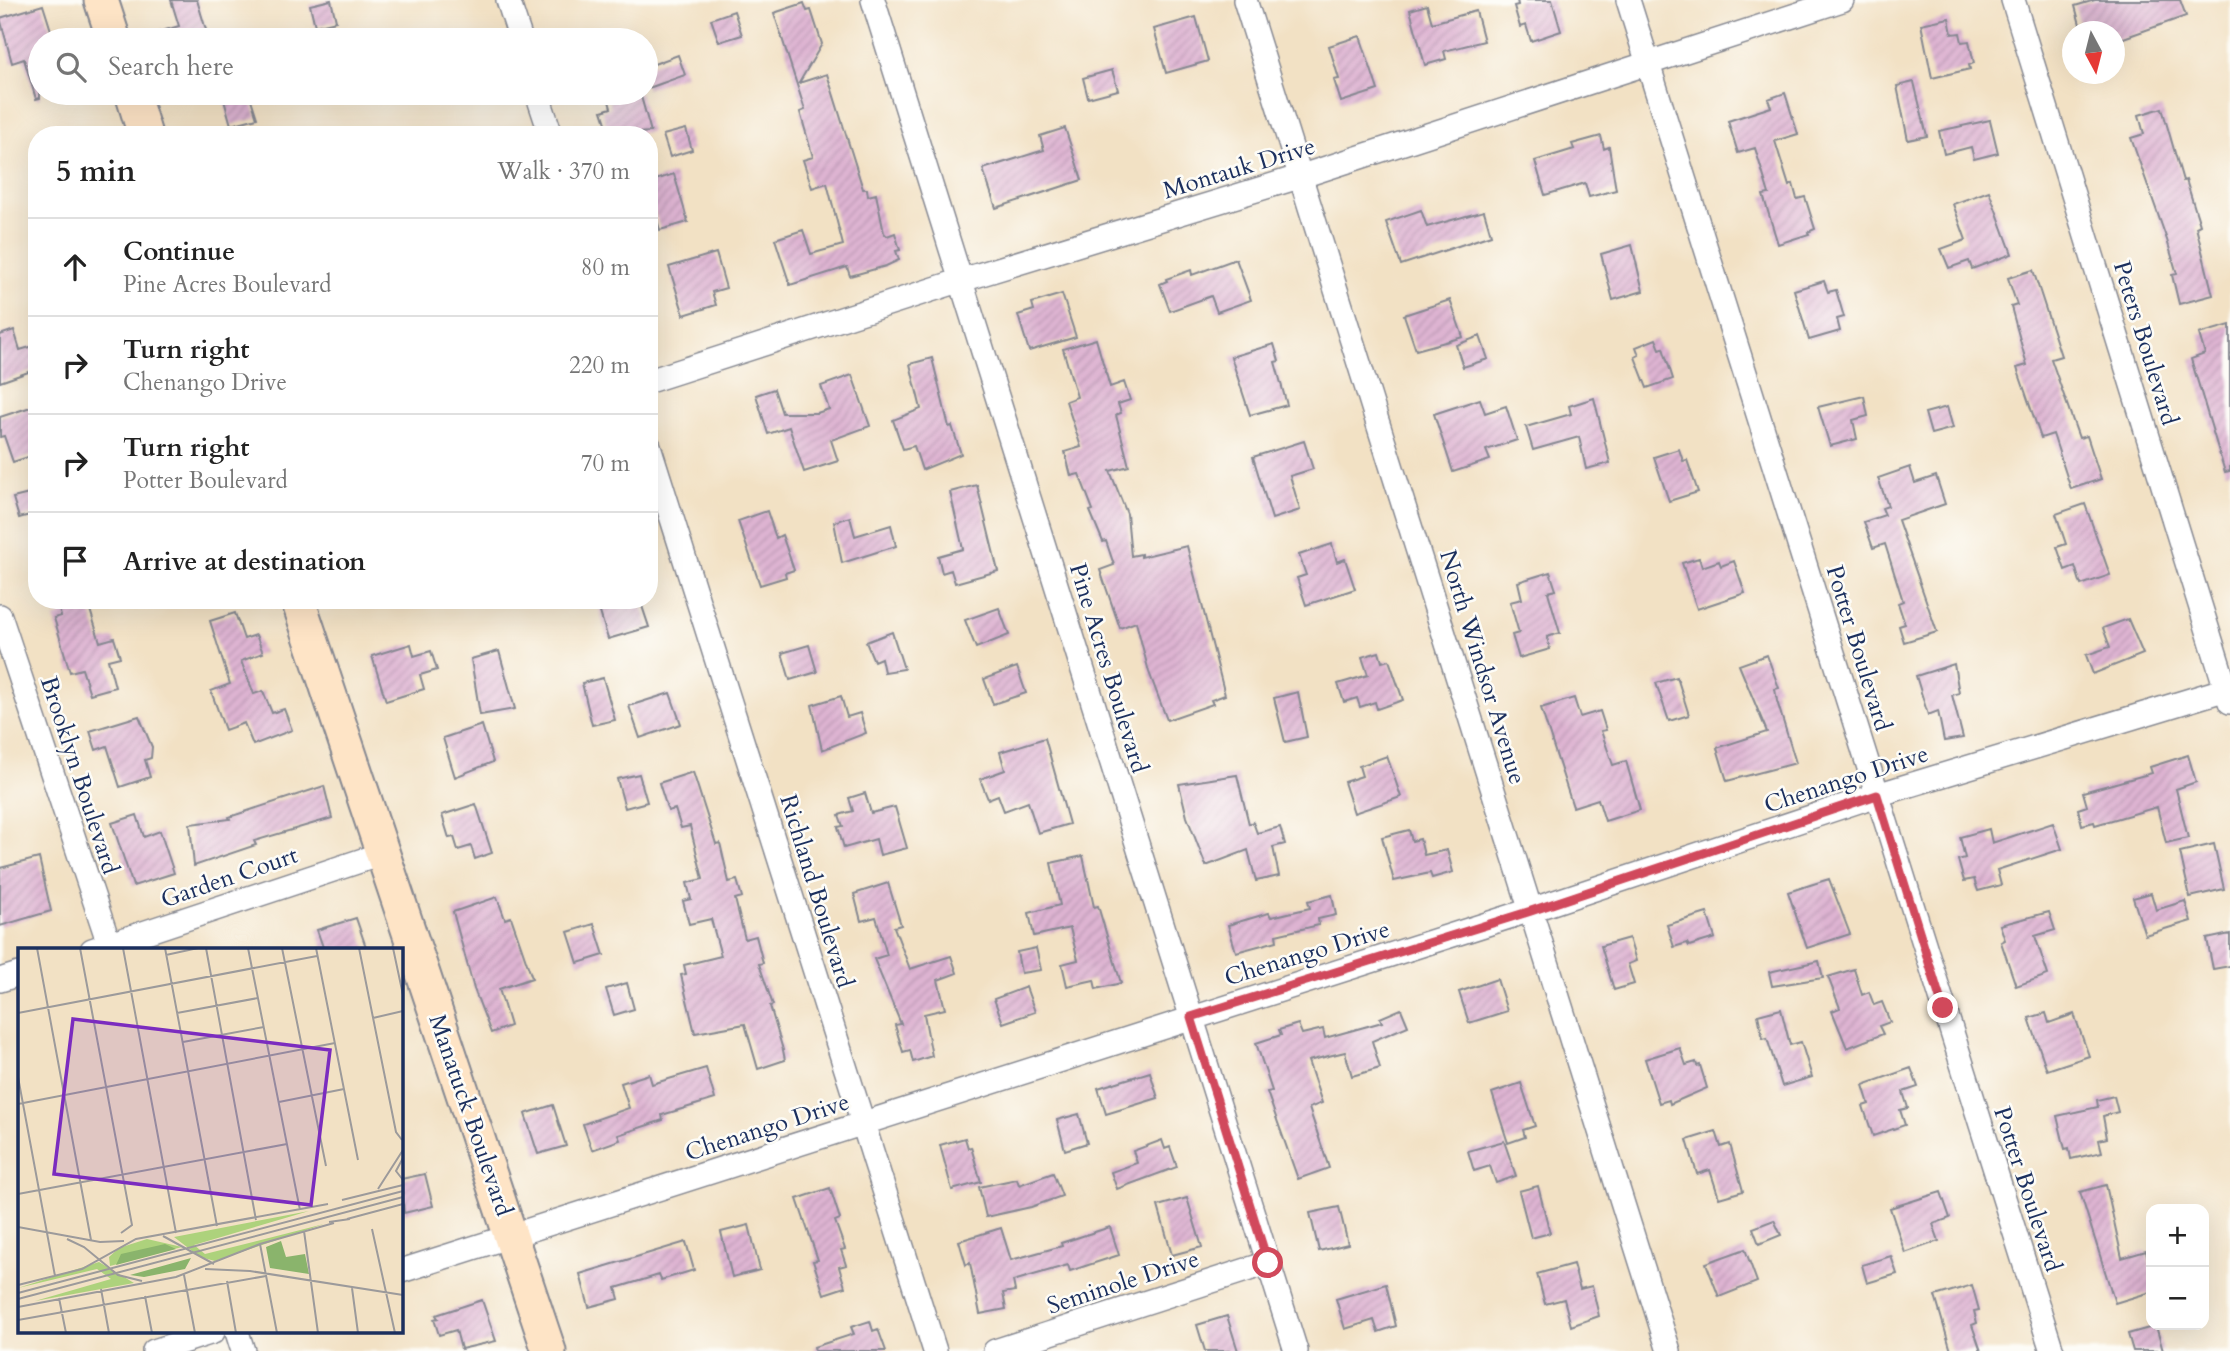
<!DOCTYPE html>
<meta charset="utf-8">
<style>
:root{--surface:#fff;--page:#f2f2f2;--text:#222;--muted:#767676;--line:#e0e0e0}
body{margin:0;font-family:Cardo,serif;background:var(--page);color:var(--text)}
.controls{position:absolute;right:21px;bottom:21px;display:grid;overflow:hidden;border-radius:14px;box-shadow:0 7px 28px #0002}
.controls button{width:63px;height:63px;display:grid;place-items:center;padding:0;border:0;border-bottom:2px solid var(--line);background:var(--surface);color:var(--text);font:35px sans-serif}
.compass{position:absolute;left:2062px;top:21px;width:63px;height:63px;border-radius:50%;background:var(--surface);box-shadow:0 7px 28px #0002;rotate:173deg}
.stop{position:absolute;width:21px;height:21px;margin:-16px;border:5px solid #d1495b;border-radius:50%;background:#fff}
.stop.end{background:#d1495b;border-color:#fff;box-shadow:0 2px 7px #0008}
.list{margin:0;padding:0;list-style:none}
h2{display:flex;justify-content:space-between;align-items:center;height:91px;margin:0;padding:0 28px;font-size:30px}
h2 small{font-size:23px;font-weight:400;color:var(--muted)}
.list li{display:grid;grid-template-columns:46px 1fr auto;gap:21px;align-items:center;box-sizing:border-box;height:98px;padding:0 28px;border-top:2px solid var(--line)}
.list b{display:block;font-size:26px;white-space:nowrap}
.list p{margin:0;font-size:23px;white-space:nowrap;color:var(--muted)}
.list em{font-size:23px;font-style:normal;color:var(--muted)}
.icon{flex:none;width:38px;height:38px;fill:none;stroke:currentColor;stroke-width:2;stroke-linecap:round;stroke-linejoin:round}
.map{position:relative;flex:none;width:2230px;height:1351px;overflow:hidden}
.search{position:absolute;background:var(--surface);box-shadow:0 7px 28px #0002;left:28px;top:28px;width:630px;height:77px;display:flex;align-items:center;gap:18px;box-sizing:border-box;padding:0 24px;border-radius:38px;color:var(--muted);font-size:26px}
.panel{position:absolute;background:var(--surface);box-shadow:0 7px 28px #0002;left:28px;top:126px;width:630px;height:483px;border-radius:28px}
.map>svg:first-child{display:block}
</style>
<div class="map">
<svg width="2230" height="1351" viewBox="0 0 2230 1351">
<defs>
<pattern id="building-hatch" width="6" height="6" patternUnits="userSpaceOnUse" patternTransform="scale(1.75)"><rect width="6" height="6" fill="#deb4d2"/><path d="M-1 1l2-2M0 6l6-6M5 7l2-2" fill="none" stroke="#be9bb7"/></pattern>
</defs>
<rect width="100%" height="100%" fill="#fdfcf7"/>
<filter id="ink" filterUnits="userSpaceOnUse"><feTurbulence type="fractalNoise" baseFrequency=".0143" numOctaves="2"/><feDisplacementMap in="SourceGraphic" scale="14" xChannelSelector="R" yChannelSelector="G"/><feConvolveMatrix kernelMatrix="1 2 1 2 8 2 1 2 1" color-interpolation-filters="sRGB"/></filter>
<filter id="wash" filterUnits="userSpaceOnUse"><feTurbulence type="fractalNoise" baseFrequency=".00686" numOctaves="4" result="noise"/><feDisplacementMap in="SourceGraphic" scale="28" xChannelSelector="R" yChannelSelector="G"/><feGaussianBlur stdDeviation="1.57" result="paint"/><feColorMatrix in="noise" values="0 0 0 0 0 0 0 0 0 0 0 0 0 0 0 0 0 1.4 0 .05"/><feComposite in="paint" operator="in"/></filter>
<g filter="url(#wash)">
<rect width="100%" height="100%" fill="#f2e1c4"/>
<g id="blocks">
<!-- building -->
<path fill="url(#building-hatch)" d="M171,0H197L209,40H146L145,36L179,26Z
M331,0L336,21L315,26L310,5Z
M1517,0H1552L1561,31L1531,41L1526,25L1520,27L1514,6L1518,5Z
M2095,0H2180L2186,16L2115,41V32H2082L2075,6Z
M804,3L807,11L811,10L822,44L799,83L827,74L863,189H867L868,196L876,194L884,233L887,236L895,233L900,250L896,251L899,260L886,266L850,276L847,267L790,285L775,239L803,230L811,254L843,245L827,183L812,188L803,160L813,157L800,112L805,110L774,13Z
M43,5L54,40H40V98L36,99L24,59L12,63L0,18Z
M1427,5L1432,23L1476,11L1484,41L1444,51L1446,59L1425,65L1410,10Z
M734,11L742,35L719,42L711,19Z
M1196,17L1208,61L1166,73L1154,29Z
M1949,18L1952,34L1960,33L1962,42L1969,41L1974,63L1969,65L1970,69L1932,78L1921,24Z
M1360,36L1378,90L1341,102L1334,80L1339,79L1329,46Z
M678,55L685,75L646,89V67Z
M1112,70L1118,90L1088,98L1083,78Z
M1914,82L1927,136L1908,140L1897,86Z
M222,93H249L257,118L231,125Z
M640,93L651,132L610,135L602,111L611,108L609,101Z
M1785,93L1798,134L1775,141L1789,186L1793,184L1797,199L1805,197L1815,229L1808,232L1809,234L1778,244L1763,195L1769,194L1755,148L1738,153L1728,121L1771,107L1768,99Z
M2162,108L2183,181L2186,180L2200,225L2196,227L2213,295L2179,304L2172,275L2177,274L2167,240L2131,138L2144,134L2139,115Z
M1990,120L1998,153L1974,159L1971,147L1944,154L1939,131Z
M1065,128L1082,180L996,208L983,169L1044,150L1040,136Z
M686,129L692,150L670,157L663,135Z
M1601,136L1604,149L1609,147L1616,190L1589,197L1585,183L1545,195L1535,161L1574,149L1572,144Z
M674,174L688,222L660,230L653,206L649,207V182Z
M1989,191L2012,254L1972,269L1969,261L1949,268L1941,249L1966,240L1953,204Z
M1421,210L1427,227L1484,211L1491,235L1401,265L1386,222Z
M1632,245L1643,291L1613,300L1601,254Z
M716,253L726,288L712,292L716,305L684,315L669,267Z
M1236,259L1251,300L1217,312L1211,296L1170,311L1160,284L1167,281L1166,279L1191,270L1192,275Z
M2033,270L2061,356L2051,359L2079,438L2087,436L2101,479L2071,489L2053,434L2041,438L2017,368L2027,365L2011,307L2017,305L2008,278Z
M1824,281L1828,292L1836,290L1844,317L1837,319L1840,331L1809,340L1794,290Z
M1062,294L1076,337L1029,351L1018,315L1034,310L1032,303Z
M1450,300L1463,337L1416,350L1404,315Z
M2230,325V471L2225,472L2191,359L2205,354L2199,334Z
M14,330L20,350L37,345V369L0,382V335Z
M1480,336L1488,359L1463,367L1456,345Z
M1096,339L1110,387L1124,382L1130,400L1118,404L1121,413L1116,415L1129,466L1110,471L1127,514L1131,556L1141,554V557L1187,546L1225,695L1211,700L1213,704L1167,720L1149,672L1136,622L1120,628L1100,570L1114,565L1106,541L1103,542L1090,511L1093,510L1079,474L1071,476L1065,452L1081,447L1066,401L1077,397L1063,349Z
M1656,339L1660,349L1663,348L1673,379L1647,388L1635,357L1639,355L1636,347Z
M1274,344L1279,361L1275,362L1287,405L1250,415L1231,357Z
M932,358L949,427L952,426L961,454L922,470L914,446L903,449L893,420L921,409L910,364Z
M852,375L870,426L831,440L838,461L804,472L789,427L768,434L756,395L774,389L782,413H817L829,409L821,386Z
M1864,396L1868,416L1853,420L1857,439L1830,446L1818,407Z
M1594,398L1610,463L1586,469L1579,437L1533,450L1526,427L1571,414L1569,406Z
M1480,399L1485,413L1506,406L1517,440L1486,450L1490,460L1453,472L1434,414Z
M37,405V454L13,462L4,436L0,437V417Z
M1947,407L1953,428L1931,434L1925,413Z
M1304,441L1313,469L1290,476L1300,510L1272,519L1253,457Z
M1679,449L1683,461L1687,460L1698,492L1669,501L1654,457Z
M1910,467L1915,483L1936,476L1945,504L1898,520L1937,632L1904,642L1899,626L1905,624L1898,603L1903,601L1885,544L1873,548L1864,522L1885,515L1882,508L1888,506L1878,478Z
M977,485L998,571L955,583L951,570L942,573L938,556L963,549L950,492Z
M37,492V513L19,518L13,498Z
M2085,504L2110,575L2081,585L2075,566L2065,570L2057,547L2066,544L2056,514Z
M767,511L776,538L782,535L794,570L785,573L786,577L760,585L738,521Z
M850,517L855,536L891,525L896,546L842,563L834,522Z
M1332,544L1337,562L1345,559L1355,589L1306,605L1297,578L1306,575L1299,555Z
M1699,558L1702,567L1719,561L1721,566L1734,561L1745,593L1697,609L1682,563Z
M1550,572L1556,590L1548,592L1560,633L1547,637L1550,649L1519,658L1512,635L1519,633L1510,602L1522,599L1518,582Z
M56,600H87L100,642L114,638L120,657L108,660L115,687L90,694L82,669L70,672L54,618L61,616Z
M630,600H640L649,627L608,639L599,609Z
M999,608L1009,635L976,648L965,620Z
M235,613L244,639L256,635L263,653L241,661L254,694L263,691L272,713L284,709L292,730L253,745L244,723L225,730L211,691L230,684L210,621Z
M2128,619L2143,654L2093,674L2086,655L2110,647L2103,628Z
M892,632L904,669L884,672L881,658L874,661L866,642Z
M411,644L414,656L431,651L437,670L420,675L424,689L386,701L372,656Z
M809,645L817,672L790,680L782,653Z
M499,651L515,709L480,715L471,659Z
M1379,652L1382,662L1389,660L1403,700L1377,709L1375,702L1360,707L1357,698L1344,702L1338,684L1368,675L1362,657Z
M1767,655L1779,688L1775,689L1777,701L1796,763L1727,781L1717,748L1767,732L1739,665Z
M1954,664L1959,693L1952,695L1963,738L1944,741L1938,711L1928,715L1916,676Z
M1017,667L1026,693L993,704L984,679Z
M1677,677L1689,715L1669,721L1656,683Z
M603,678L615,720L592,725L582,683Z
M1298,692L1307,737L1285,742L1274,698Z
M670,693L681,724L640,738L629,706Z
M841,696L847,717L860,713L866,733L822,750L812,705Z
M1574,698L1580,717L1600,711L1606,730L1601,731L1613,765L1626,761L1640,810L1605,821L1598,799L1573,807L1541,708Z
M139,716L152,747L151,758L145,760L150,777L120,787L107,746L96,750L90,731Z
M482,725L493,762L455,777L443,738Z
M1045,738L1069,824L1038,833L1028,802L1004,811L998,795L988,799L980,779L1005,770L1000,752Z
M2188,755L2196,782L2176,789L2188,838L2166,843L2157,807L2095,825L2094,822L2082,825L2078,809L2087,806L2083,792L2152,773L2150,767Z
M1387,756L1401,797L1354,813L1344,782L1362,776L1359,766Z
M693,772L716,844L720,843L729,882L737,880L742,897L735,899L745,939L756,936L763,963L759,964L773,1005L770,1006L783,1050L785,1060L758,1069L745,1024L695,1033L681,975L686,974L684,965L721,956L711,919L689,924L683,901L691,899L687,883L703,879L690,826L681,828L675,809L668,811L659,783Z
M639,774L647,802L625,808L617,779Z
M1237,775L1249,824L1253,822L1257,833L1280,827L1285,844L1273,847L1279,876L1256,881L1248,850L1206,866L1187,817L1179,784Z
M324,786L332,818L254,841L256,845L194,866L190,824L230,819L229,817Z
M865,793L871,813L895,807L907,848L880,855L876,839L844,848L838,827L843,826L839,815L853,811L849,798Z
M476,804L492,853L475,859L471,846L458,850L454,837L449,838L442,815Z
M137,815L144,837L160,831L174,873L133,886L112,823Z
M2053,823L2062,849L1997,870L2001,885L1978,891L1974,879L1964,881L1958,860L1965,858L1960,837L1989,829L1992,843Z
M1409,830L1412,841L1420,839L1424,855L1447,850L1453,872L1432,878L1430,873L1394,881L1382,837Z
M2214,844L2224,889L2190,897L2180,852Z
M1083,856L1094,907L1098,906L1121,983L1096,989L1094,980L1067,986L1062,964L1078,960L1070,928L1034,936L1029,913L1060,905L1051,863Z
M39,858L51,911L0,926V868Z
M1829,879L1850,934L1807,948L1788,892Z
M888,883L901,925L894,927L910,969L951,956L957,973L938,980L945,1009L924,1014L932,1056L913,1062L910,1050L903,1052L895,1025L901,1024L874,959L887,955L876,917L861,921L854,894Z
M2151,893L2156,910L2185,901L2191,921L2145,935L2133,898Z
M1332,895L1336,915L1318,919L1319,925L1276,935L1277,941L1236,952L1228,925L1269,913L1271,917L1310,908L1308,901Z
M497,897L505,919L511,917L532,978L499,989L510,1026L491,1033L474,989L453,912Z
M2049,912L2055,930L2035,936L2048,975L2016,986L2001,942L2005,940L2000,925Z
M1707,913L1715,938L1689,946L1687,943L1674,947L1667,925Z
M356,918L367,950H324L317,930Z
M594,924L604,955L578,963L568,932Z
M2230,934V966L2213,969L2207,939Z
M1629,938L1636,961L1628,964L1634,984L1614,990L1601,946Z
M1036,948L1041,970L1021,973L1017,952Z
M1819,961L1823,978L1772,986L1769,972Z
M1854,969L1862,995L1869,992L1874,1005L1882,1002L1890,1022L1879,1026L1883,1034L1847,1048L1832,1011L1840,1008L1828,977Z
M1497,979L1507,1011L1469,1023L1459,992Z
M627,983L634,1009L614,1015L606,989Z
M1026,987L1035,1012L1003,1023L994,999Z
M1401,1009L1408,1026L1372,1041L1380,1068L1352,1076L1345,1052L1308,1061L1322,1103L1309,1108L1329,1168L1298,1179L1267,1092L1272,1091L1256,1043L1281,1035L1279,1030L1298,1024L1302,1034L1323,1029L1325,1038L1382,1022L1380,1018Z
M1781,1009L1790,1045L1801,1042L1812,1077L1782,1086L1767,1038L1763,1039L1758,1015Z
M2046,1013L2049,1023L2074,1014L2089,1056L2047,1070L2029,1018Z
M1680,1048L1686,1065L1696,1062L1697,1066L1700,1065L1707,1088L1670,1104L1669,1100L1659,1103L1645,1059Z
M706,1068L715,1099L662,1115L663,1120L618,1135L620,1140L592,1150L583,1124L629,1108L621,1083L649,1074L652,1084Z
M1911,1068L1918,1087L1903,1092L1908,1108L1900,1110L1905,1125L1873,1136L1863,1106L1869,1104L1863,1085Z
M1150,1072L1158,1098L1106,1114L1098,1088Z
M1521,1083L1535,1126L1523,1130L1525,1137L1508,1143L1492,1093Z
M2114,1096L2118,1112L2103,1116L2107,1138L2099,1140L2102,1152L2071,1159L2069,1148L2065,1149L2057,1116L2098,1107L2097,1100Z
M553,1105L566,1146L538,1154L525,1114Z
M1079,1114L1087,1143L1065,1150L1057,1120Z
M1716,1131L1721,1147L1730,1144L1743,1191L1719,1198L1710,1170L1697,1174L1687,1140Z
M965,1138L968,1148L971,1147L981,1182L952,1190L940,1145Z
M1162,1140L1165,1149L1170,1147L1177,1167L1117,1189L1111,1172L1137,1163L1133,1151Z
M1504,1141L1516,1176L1496,1183L1490,1166L1474,1171L1468,1151Z
M1053,1173L1062,1196L1031,1207L986,1217L979,1187L1017,1179L1019,1185Z
M425,1174L433,1206L404,1213L401,1179Z
M2106,1185L2122,1258L2146,1251L2151,1268V1292L2115,1303L2080,1192Z
M1538,1186L1550,1233L1531,1238L1519,1191Z
M830,1188L840,1219L835,1221L845,1249L841,1250L846,1265L839,1267L845,1287L824,1294L813,1261L818,1260L797,1199Z
M1941,1192L1950,1218L1933,1224L1939,1241L1905,1253L1890,1208Z
M1187,1198L1202,1247L1172,1255L1158,1206Z
M1339,1207L1348,1244L1319,1251L1310,1213Z
M1774,1220L1781,1235L1759,1244L1753,1228Z
M749,1225L760,1270L732,1277L721,1232Z
M1110,1227L1119,1255L1070,1271L1068,1265L1013,1281L1015,1291L1003,1293L1006,1309L980,1314L970,1263L966,1265L959,1241L1001,1228L1011,1260L1062,1246L1061,1243Z
M686,1242L694,1270L661,1280L659,1275L616,1288L619,1299L589,1307L580,1274Z
M1745,1249L1757,1282L1719,1297L1706,1263Z
M1891,1256L1897,1274L1867,1283L1862,1265Z
M1573,1264L1580,1289L1592,1286L1599,1316L1571,1326L1564,1299L1545,1304L1537,1274Z
M1386,1284L1396,1326L1378,1332L1374,1320L1345,1329L1336,1299Z
M1972,1285L1979,1310L1974,1311L1977,1323L1972,1325L1981,1351H1951L1935,1296Z
M482,1300L496,1341L461,1349L456,1330L439,1335L434,1319L438,1318L436,1315Z
M1227,1316L1238,1351H1205L1197,1325Z
M870,1321L873,1331L878,1329L886,1351H815L814,1347L854,1334L851,1327Z
M2156,1326L2163,1351H2133L2128,1334Z"/>
</g>
</g>
<g filter="url(#ink)">
<use href="#blocks" fill-opacity="0" stroke="#868891" stroke-width="2"/>
<g fill="none" stroke-linecap="round" stroke-linejoin="round">
<defs>
<path id="street" d="M508,0L521,40
M873,0L1296,1351
M1245,0L1669,1351
M1628,0L2052,1351
M2013,0L2230,702
M537,93L551,135
M649,381L962,280L1302,176L1842,0
M649,446L935,1351
M0,616L111,950
M92,950L384,853
M0,980L19,974
M401,1271L1531,910L1877,795L2230,688
M237,1332L243,1351
M154,1351L213,1332
M995,1351L1268,1263"/>
<path id="secondary" d="M101,0L114,40
M132,93L145,135
M298,600L549,1351"/>
</defs>
<!-- street casing -->
<use href="#street" stroke="#868891" stroke-width="26"/>
<!-- secondary casing -->
<use href="#secondary" stroke="#868891" stroke-width="37"/>
<!-- street -->
<use href="#street" stroke="#fff" stroke-width="23"/>
<!-- secondary -->
<use href="#secondary" stroke="#fee4c6" stroke-width="33"/>
</g>
</g>
<g fill="none" stroke-linecap="round" stroke-linejoin="round" filter="url(#ink)">
<!-- route -->
<path stroke="#d1495b" stroke-width="9" d="M1268,1263L1191,1017L1531,911L1877,795L1943,1008"/>
</g>
<g text-anchor="middle" stroke-width="5" stroke-linejoin="round" paint-order="stroke">
<!-- street labels -->
<g font-size="24" fill="#1b2f5e" stroke="#fdfcf7">
<text transform="translate(1239 168) rotate(-17)" y="8">Montauk Drive</text>
<text transform="translate(2146 343) rotate(73)" y="8">Peters Boulevard</text>
<text transform="translate(1859 648) rotate(73)" y="8">Potter Boulevard</text>
<text transform="translate(1483 667) rotate(73)" y="8">North Windsor Avenue</text>
<text transform="translate(1109 668) rotate(73)" y="8">Pine Acres Boulevard</text>
<text transform="translate(80 775) rotate(72)" y="8">Brooklyn Boulevard</text>
<text transform="translate(1846 779) rotate(-18)" y="8">Chenango Drive</text>
<text transform="translate(229 877) rotate(-19)" y="8">Garden Court</text>
<text transform="translate(817 891) rotate(73)" y="8">Richland Boulevard</text>
<text transform="translate(1307 953) rotate(-17)" y="8">Chenango Drive</text>
<text transform="translate(471 1115) rotate(71)" y="8">Manatuck Boulevard</text>
<text transform="translate(767 1127) rotate(-18)" y="8">Chenango Drive</text>
<text transform="translate(2028 1189) rotate(72)" y="8">Potter Boulevard</text>
<text transform="translate(1123 1282) rotate(-18)" y="8">Seminole Drive</text>
</g>
</g>
<!-- overview -->
<g transform="translate(18 948)">
<rect width="385" height="385" fill="#f2e1c4"/>
<path d="M291,263L176,297L187,306L306,276L197,313L182,309L156,289ZM129,291L164,299L92,318L91,309L101,300ZM81,314L116,335L17,353L93,331L79,321L0,340Z" fill="#add27c"/>
<path d="M263,293L268,309L287,306L291,326L252,320L248,299ZM147,296L158,301L98,317L103,306ZM173,310L167,321L126,329L112,327Z" fill="#8ab46c"/>
<path fill="none" stroke="#9c9a9b" stroke-width="2" d="M19,0L73,292M62,0L114,277L103,285M105,0L158,285M147,0L199,278M188,0L238,272M230,0L282,262M264,0L308,218M298,0L340,212M341,0L378,184L384,192M375,0L385,47M148,7L180,0M0,65L299,8M159,65L240,50M355,70L385,63M165,94L246,79M0,129L37,328M261,154L326,141M0,156L317,95M385,210L378,223L385,232M360,241L385,202M0,246L269,196M324,252L385,237M329,271L385,256M311,274L332,271M0,279L82,294L106,293M354,281L377,385M286,283L300,385M145,288L196,316M49,291L66,299L100,327L124,333M242,296L259,385M187,321L232,323L385,347M166,327L177,385M209,333L218,385M0,337L64,321L118,291L310,256M334,340L340,385M83,341L91,385M0,345L385,243M127,348L134,385M41,350L48,385M0,351L385,249M0,359L158,329L242,296L316,275M0,372L248,328"/>
<path fill="#7b2cbf" fill-opacity="0.15" stroke="#7b2cbf" stroke-width="3.5" d="M55,71L312,102L293,257L36,226Z"/>
<rect width="385" height="385" fill="none" stroke="#1b2f5e" stroke-width="3.5"/>
</g>
</svg>
<div class="controls">
<button>+</button>
<button>−</button>
</div>
<svg class="compass" viewBox="-18 -18 36 36"><path d="M0-13l5 13h-10z" fill="#e53935"/><path d="M0 13l5-13h-10z" fill="#767676"/></svg>
<div class="stop" style="left:1268px;top:1263px"></div>
<div class="stop end" style="left:1943px;top:1008px"></div>
<div class="search"><svg class="icon" aria-label="search" viewBox="0 0 24 24"><circle cx="10" cy="10" r="6"/><path d="M15 15l6 6"/></svg>Search here</div>
<section class="panel">
<h2>5 min<small>Walk · 370 m</small></h2>
<ul class="list">
<li><svg class="icon" aria-label="ahead" viewBox="0 0 24 24"><path d="M12 20V5M6 11l6-6 6 6"/></svg><div><b>Continue</b><p>Pine Acres Boulevard</p></div><em>80 m</em></li>
<li><svg class="icon" aria-label="right" viewBox="0 0 24 24"><path d="M7 20v-9h11M14 6l5 5-5 5"/></svg><div><b>Turn right</b><p>Chenango Drive</p></div><em>220 m</em></li>
<li><svg class="icon" aria-label="right" viewBox="0 0 24 24"><path d="M7 20v-9h11M14 6l5 5-5 5"/></svg><div><b>Turn right</b><p>Potter Boulevard</p></div><em>70 m</em></li>
<li><svg class="icon" aria-label="arrive" viewBox="0 0 24 24"><path d="M6 21V4h12l-3 4 3 4H6"/></svg><div><b>Arrive at destination</b></div></li>
</ul>
</section>
</div>
